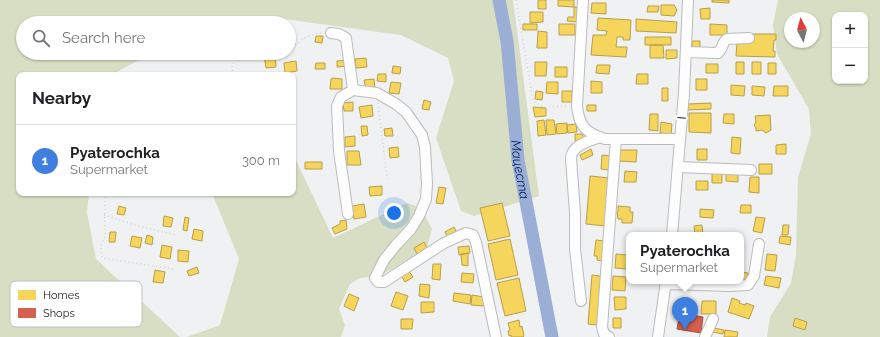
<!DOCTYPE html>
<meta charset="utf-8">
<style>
:root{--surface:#fff;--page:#f2f2f2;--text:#202124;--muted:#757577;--line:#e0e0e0;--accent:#7c3aed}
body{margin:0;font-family:Raleway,sans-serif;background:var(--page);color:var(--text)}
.controls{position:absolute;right:12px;top:12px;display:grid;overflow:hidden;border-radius:8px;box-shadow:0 1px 3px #0004}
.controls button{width:36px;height:36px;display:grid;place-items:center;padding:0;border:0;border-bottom:1px solid var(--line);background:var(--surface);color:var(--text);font:20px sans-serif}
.compass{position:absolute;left:784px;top:12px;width:36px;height:36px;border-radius:50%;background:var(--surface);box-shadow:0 1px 3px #0004;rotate:353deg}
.you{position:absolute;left:394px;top:213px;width:14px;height:14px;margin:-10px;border:3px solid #fff;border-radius:50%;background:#1a73e8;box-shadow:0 0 0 6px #1a73e833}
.badge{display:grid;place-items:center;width:26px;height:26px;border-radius:50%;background:var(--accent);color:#fff;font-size:13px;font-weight:700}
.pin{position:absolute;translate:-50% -33px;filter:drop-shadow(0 1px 2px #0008)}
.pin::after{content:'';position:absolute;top:21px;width:14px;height:12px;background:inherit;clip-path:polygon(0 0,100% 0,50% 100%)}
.popup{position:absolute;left:626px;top:232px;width:118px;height:52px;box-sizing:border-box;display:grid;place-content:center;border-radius:8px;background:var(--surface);filter:drop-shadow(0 1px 3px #0005);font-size:13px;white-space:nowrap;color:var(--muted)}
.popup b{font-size:15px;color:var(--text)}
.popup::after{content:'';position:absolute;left:50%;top:100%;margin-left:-8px;border:8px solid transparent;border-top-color:var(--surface)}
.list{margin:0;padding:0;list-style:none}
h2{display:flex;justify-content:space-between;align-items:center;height:52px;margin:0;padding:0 16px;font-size:17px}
h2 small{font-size:13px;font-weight:400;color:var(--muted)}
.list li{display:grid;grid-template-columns:26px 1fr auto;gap:12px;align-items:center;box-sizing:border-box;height:72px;padding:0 16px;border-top:1px solid var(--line)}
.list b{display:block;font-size:15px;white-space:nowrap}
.list p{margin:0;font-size:13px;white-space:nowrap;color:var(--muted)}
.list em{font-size:13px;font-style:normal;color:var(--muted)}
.icon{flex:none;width:22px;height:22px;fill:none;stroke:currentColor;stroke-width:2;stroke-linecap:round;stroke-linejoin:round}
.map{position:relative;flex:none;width:880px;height:337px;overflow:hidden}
.search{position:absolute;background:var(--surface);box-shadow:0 1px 3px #0004;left:16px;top:16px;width:280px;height:44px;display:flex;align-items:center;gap:10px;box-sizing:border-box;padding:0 14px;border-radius:22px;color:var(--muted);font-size:15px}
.panel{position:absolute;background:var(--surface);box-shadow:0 1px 3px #0004;left:16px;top:72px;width:280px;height:124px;border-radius:8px}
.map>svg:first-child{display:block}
</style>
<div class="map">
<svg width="880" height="337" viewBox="0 0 880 337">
<rect width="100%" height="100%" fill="#f0f1f3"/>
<!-- green -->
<path fill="#d7dec3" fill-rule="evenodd" d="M0,0H513L539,196L474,216L461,211L436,138L454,81L448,58L401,35L284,19L263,23H23V53H152L115,73L114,75H19V193H89L87,213L96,259L180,337H0Z
M778,0H880V337H767L770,317L791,283L796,255L798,177L811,134L809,109L777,54L773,25ZM835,15H865V81H835ZM790,18H814V42H790Z
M293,154L333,238L407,203L421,208L432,229L427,248L380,276L360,278L350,284L339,309L345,325L341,337H187L220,325L239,259L212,193H293Z"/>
<!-- homes -->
<path fill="#f6d55c" stroke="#b69f4b" d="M538,0H546V9H538Z
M558,0H574V7L558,6Z
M712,0H729V3L712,2Z
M592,3H606V14L591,13Z
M661,5H674L677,10L674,16L661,15Z
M648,6H659L658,12H647Z
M574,7L580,8L579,22L567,21L568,17H574Z
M710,8V19H701L700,9Z
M530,12H543V22L530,23Z
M598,18L631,20L630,40H623V37H617L616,47H627L626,57L591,55L593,35H606L607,31L597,30Z
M636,19L677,22L676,33L636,31Z
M523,24H537V30H523Z
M559,24H575V35H559Z
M710,24L727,25V35H710Z
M538,31L547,32V48H537Z
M752,34H776V40H774L773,51H775V57L736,56L737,42H752Z
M316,36H323L322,43L315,42Z
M645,37H671V45H645Z
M692,41H700V50H692Z
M650,45H663L664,58H650Z
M666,50H677V58L666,59Z
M275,54L276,67L266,68L264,55Z
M366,58L367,67L356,68L355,59Z
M347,60L348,66L337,67V61Z
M296,61L297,71L285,73L284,63Z
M535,62H547L546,76H535Z
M736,62H744V74H736Z
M752,62H761V74H752Z
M316,63H325V69H315Z
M768,63H776V74H768Z
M706,64H718V73H706Z
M597,65H610L609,74L596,73Z
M393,66L401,67L400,74L392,73Z
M555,67H567V77H555Z
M378,74H386V82L377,81Z
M637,74H648V84H636Z
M333,78L342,79V89H330L331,79Z
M374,79L375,89L366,90L364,80Z
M696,79H707V90H696Z
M591,81L602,82V93H591Z
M391,82L401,83L399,94L389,93Z
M547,82H558V94L546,93Z
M731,85L745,86L744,96L731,95Z
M752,86L765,87L764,96L752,95Z
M774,86H788V96H773Z
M662,88H668V101H662Z
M536,91L543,92L542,100L535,99Z
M562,91H572V102H562Z
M424,100L431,102L429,110L422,109Z
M353,102V111H344L343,103Z
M711,103V109L688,110V104Z
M372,105L373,116L361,118L359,107Z
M587,105H596V111H587Z
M533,107L546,108V116L535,117Z
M689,113H711V133L689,132Z
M650,114H658V131L649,130Z
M724,114H734V124L723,123Z
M770,115L771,130L766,133L762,130L756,131V128L754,125L756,122L755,116Z
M544,120L546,135L538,136L537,121Z
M546,120H554L556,134L547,135Z
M661,122L672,124L671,134L660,133Z
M567,123V133L557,134L556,124Z
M576,124L577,132L568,133L567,125Z
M361,126H367L368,135L362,136Z
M392,128L393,136H385L384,129Z
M575,134H583V141H575Z
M355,136V146L345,147V137Z
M732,137L741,138L740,154L731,153Z
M786,144V154H776V145Z
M398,147L399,157L390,158L389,148Z
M591,149L593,155L582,160L580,155Z
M697,149H707V160H697Z
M619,150H637L636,162L618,161Z
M347,151H359L361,165H347Z
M602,155L610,156L609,170L601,169Z
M305,162H322V169H305Z
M759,164H772V174H759Z
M625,171L637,172L636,182H624Z
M712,171H722V183H712Z
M726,172H738V182L726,181Z
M590,176L610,178L606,226L586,224Z
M750,177H759V193L749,192Z
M696,181H708V190H696Z
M382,186V195L370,196L369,187Z
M439,187L446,188L443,204L436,203Z
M502,203L510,236L488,241L480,208Z
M364,204L366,217L354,219L352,206Z
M741,205H751V213H740Z
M119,206L126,208L124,215L117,214Z
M618,206L630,207V212H633L632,223H622V219H618L617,212L618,211Z
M700,209L714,210L713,218L700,217Z
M164,216L173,218L171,227L163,226Z
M185,217L189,218L187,231L183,230Z
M756,217L765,218L762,233L753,231Z
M346,220L347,229L335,234L332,228L340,224V221Z
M702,225L703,235H695L694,226Z
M783,225H789L788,235H782Z
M454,227L457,233L448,238L445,232Z
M194,229L203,231L202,241L192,239Z
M110,232H116L115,242H109Z
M147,235L153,237L152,245L145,243Z
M132,236L142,238L140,248L130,246Z
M780,236L791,237L790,245L779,243Z
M510,239L518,275L496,280L488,244Z
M596,240L604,241L602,261L597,260V256H594Z
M424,242L427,248L417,254L414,248Z
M162,245L172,247L170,259L160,257Z
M469,246L470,253L459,255L458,247Z
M178,250L189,251L188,262L178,261Z
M468,253V266L462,265L461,254Z
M616,254L627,255L626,269L615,268Z
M767,254L777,255L775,271L765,270Z
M433,264H441L440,280L432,279Z
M197,267L199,273L189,276L187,271Z
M155,270L165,272L163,283L153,282Z
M408,270L413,277L405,282L400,274Z
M742,272L748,273L747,280L741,279Z
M462,273L474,274L473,283L461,282Z
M592,275L601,276L597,325L588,324Z
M613,276L626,277L625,291L612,290Z
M766,276L781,278L779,288L764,285Z
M519,278L526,311L505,316L497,283Z
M420,284L430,285L429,298L419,296Z
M396,292L408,296L403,310L391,306Z
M454,293L471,295L470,304L453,301Z
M349,294L359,298L354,311L344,306Z
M472,295L484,297V306L471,305Z
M614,297H626V309L615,310Z
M732,298L740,301L739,303L745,305L746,303L754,306L749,319L728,312Z
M702,301H716V314H701Z
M421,302H434V312L421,313Z
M613,318H621V328H613Z
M795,318L807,322L805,330L793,326Z
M401,319H413L412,329H401Z
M519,320L520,327L522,326L524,336L523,337H511V335L509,336L508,331L510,330L508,323Z
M714,328L724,330L723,334L713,332Z
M725,330L738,332L737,337H724Z"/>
<!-- shops -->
<path fill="#d6604d" stroke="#a04d40" d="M680,313L703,317L701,333L677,329Z"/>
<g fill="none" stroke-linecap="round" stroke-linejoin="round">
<!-- river -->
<path stroke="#9aaed6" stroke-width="13" id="s1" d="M499,0L507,41L518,160L552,337"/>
<defs>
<path id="minor" d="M583,0L577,106C579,125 585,133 605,139H680
M331,33L339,34L346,38L353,90
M686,52L718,53C723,49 722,42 727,39L749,38
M678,167L751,170
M348,214L339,151L337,106L341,97L353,90L377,93L396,104L406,112L422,135L425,147L427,184L426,199L419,216L411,229L396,245L384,260L375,278L378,282H384L444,243L466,233L473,235L476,242L496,337
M672,235L684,93L688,0
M666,284L730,286L748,285L754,276L759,244
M581,301L575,249V213L571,158C572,145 589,141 600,137
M609,337L604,334L602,327L616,139
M658,337L666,281
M705,337L713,319"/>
</defs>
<!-- minor casing -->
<use href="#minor" stroke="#babbbc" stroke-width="12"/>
<!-- path -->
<path stroke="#d2d2d4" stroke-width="1.5" stroke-dasharray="1 3" stroke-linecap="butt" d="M516,0L533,101L543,107L569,106
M289,50L304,38L318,33H324
M233,75L232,65L236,60L258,53
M378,103L387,179
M105,193V236L101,246V254L103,258L173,269
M104,215L138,226L177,235"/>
<!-- minor -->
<use href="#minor" stroke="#fdfdfd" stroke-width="10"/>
</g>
<g text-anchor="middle" stroke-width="4" stroke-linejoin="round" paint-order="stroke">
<!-- street labels -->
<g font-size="12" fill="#222223" stroke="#fff">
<text transform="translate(682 118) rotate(-85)" y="4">I</text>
</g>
<!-- water labels -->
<g font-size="13" font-style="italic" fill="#0a2769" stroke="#fff">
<text dy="5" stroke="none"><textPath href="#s1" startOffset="171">Мацеста</textPath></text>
</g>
</g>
<!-- legend -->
<rect x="10" y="281" width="132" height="46" rx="6" fill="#fff" stroke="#bdbdbd" stroke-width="1"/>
<rect x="18" y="290" width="18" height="10" fill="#f6d55c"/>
<rect x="18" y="308" width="18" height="10" fill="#d6604d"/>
<g font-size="11" fill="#222223">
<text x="43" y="299">Homes</text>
<text x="43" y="317">Shops</text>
</g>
</svg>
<div class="controls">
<button>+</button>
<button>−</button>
</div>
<svg class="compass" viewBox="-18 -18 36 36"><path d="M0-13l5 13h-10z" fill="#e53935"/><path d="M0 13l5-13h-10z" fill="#757577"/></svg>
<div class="you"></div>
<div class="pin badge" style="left:685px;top:330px;background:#3f7fe0">1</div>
<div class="popup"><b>Pyaterochka</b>Supermarket</div>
<div class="search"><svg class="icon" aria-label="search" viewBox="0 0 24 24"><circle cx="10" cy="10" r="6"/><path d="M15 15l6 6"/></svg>Search here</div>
<section class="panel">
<h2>Nearby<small></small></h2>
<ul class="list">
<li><span class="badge" style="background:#3f7fe0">1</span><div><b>Pyaterochka</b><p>Supermarket</p></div><em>300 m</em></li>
</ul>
</section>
</div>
